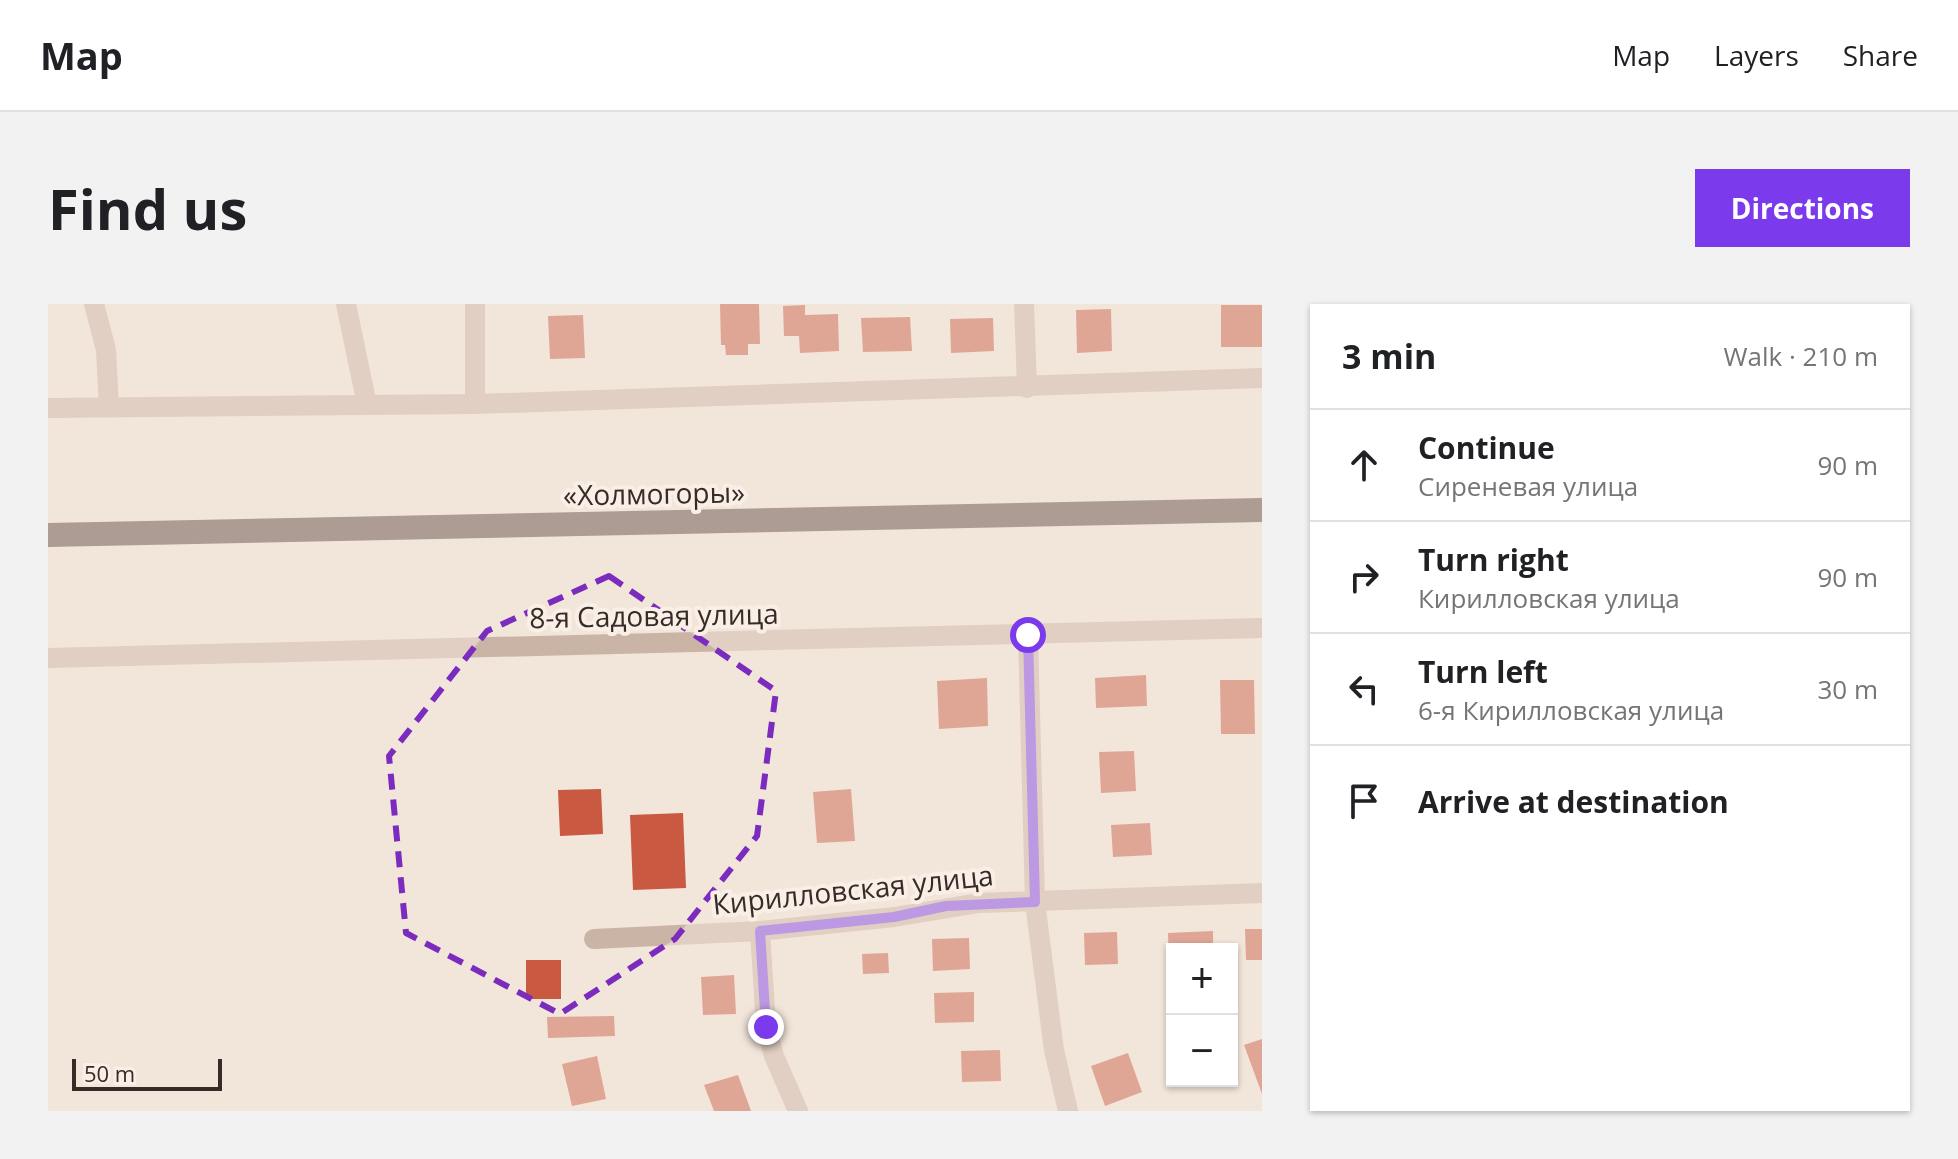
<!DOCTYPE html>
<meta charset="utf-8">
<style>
:root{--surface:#fff;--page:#f2f2f2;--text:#202124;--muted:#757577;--line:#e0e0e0;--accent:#7c3aed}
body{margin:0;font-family:"Open Sans",sans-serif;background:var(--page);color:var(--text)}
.controls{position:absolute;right:24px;bottom:24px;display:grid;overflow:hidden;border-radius:0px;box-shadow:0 2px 6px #0004}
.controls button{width:72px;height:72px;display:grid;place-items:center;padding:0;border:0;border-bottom:2px solid var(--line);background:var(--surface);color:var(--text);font:40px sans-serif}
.scale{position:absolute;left:24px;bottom:20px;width:150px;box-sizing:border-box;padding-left:8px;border:4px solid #362b27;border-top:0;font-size:22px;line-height:28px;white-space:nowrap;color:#362b27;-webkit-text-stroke:6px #faefe6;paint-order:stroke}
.stop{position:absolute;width:24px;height:24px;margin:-18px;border:6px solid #7c3aed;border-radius:50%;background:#fff}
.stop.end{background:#7c3aed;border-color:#fff;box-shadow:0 2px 8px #0008}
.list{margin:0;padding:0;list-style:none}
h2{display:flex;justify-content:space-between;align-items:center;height:104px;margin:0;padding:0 32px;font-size:34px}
h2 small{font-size:26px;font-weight:400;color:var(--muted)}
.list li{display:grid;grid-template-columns:52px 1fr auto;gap:24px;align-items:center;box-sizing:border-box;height:112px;padding:0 32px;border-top:2px solid var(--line)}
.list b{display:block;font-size:30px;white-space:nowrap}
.list p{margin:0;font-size:26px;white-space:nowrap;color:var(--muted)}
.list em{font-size:26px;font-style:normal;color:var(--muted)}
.icon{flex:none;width:44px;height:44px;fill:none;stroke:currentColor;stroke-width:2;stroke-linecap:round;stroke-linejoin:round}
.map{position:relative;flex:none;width:1214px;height:807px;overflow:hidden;border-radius:0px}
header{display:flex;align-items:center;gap:48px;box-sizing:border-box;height:112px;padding:0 40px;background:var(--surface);border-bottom:2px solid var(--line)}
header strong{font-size:38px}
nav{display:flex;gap:44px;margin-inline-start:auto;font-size:28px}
.intro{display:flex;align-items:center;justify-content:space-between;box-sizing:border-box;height:192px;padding:0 48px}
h1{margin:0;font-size:56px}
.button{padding:20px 36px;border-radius:0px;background:var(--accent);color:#fff;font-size:28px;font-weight:700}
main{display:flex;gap:48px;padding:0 48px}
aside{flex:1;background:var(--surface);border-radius:0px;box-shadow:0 2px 6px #0004}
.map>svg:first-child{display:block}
</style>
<header>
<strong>Map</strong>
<nav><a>Map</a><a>Layers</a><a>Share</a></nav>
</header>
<div class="intro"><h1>Find us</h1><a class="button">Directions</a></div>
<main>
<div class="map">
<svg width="1214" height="807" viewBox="0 0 1214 807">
<rect width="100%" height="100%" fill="#f2e5da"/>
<!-- building -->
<path fill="#c95941" d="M672,0H711L712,40H700V51H678L677,41H673Z
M757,1V11L790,10L791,47L752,49L751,32H736L735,2Z
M1173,1H1214V43H1173Z
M1063,5L1064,47L1029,49L1028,6Z
M535,11L537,54L502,55L500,12Z
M862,13L864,47L815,48L813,14Z
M945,14L946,47L903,49L902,15Z
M1098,371L1099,402L1048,404L1047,374Z
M939,374L940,422L891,425L889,377Z
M1172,376H1206L1207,430H1173Z
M1086,447L1088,487L1053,489L1051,448Z
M553,485L555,530L512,532L510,486Z
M803,485L807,537L769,539L765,488Z
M635,509L638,584L585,586L582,511Z
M1102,519L1104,551L1065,553L1063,521Z
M1197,625H1214V656H1198Z
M1165,627V645H1124V661L1121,662L1120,629Z
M1069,628L1070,660L1037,661L1036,629Z
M921,634L922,665L885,667L884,635Z
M840,649L841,669L815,670L814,650Z
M478,656H513V695H478Z
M686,671L688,710L655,711L653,673Z
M926,688V718L887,719L886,689Z
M566,712L567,732L500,734L499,713Z
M1214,735V790L1196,741Z
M952,746L953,777L914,778L913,747Z
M1080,749L1094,788L1057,802L1043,762Z
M549,752L558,795L524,802L514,760Z
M690,771L703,807H666L656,781Z"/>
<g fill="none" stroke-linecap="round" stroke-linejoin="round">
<!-- minor -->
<path stroke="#cab4a5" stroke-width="20" d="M46,0L58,46L61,103
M298,0L319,101
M427,0V100
M976,0L979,84
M0,104L427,100L1214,74
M980,331L987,598L1006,746L1020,807
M0,354L1214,324
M712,627L718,723L726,752L750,807
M546,635L712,627L846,613L931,599L1214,589"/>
<!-- highway -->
<path stroke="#57443d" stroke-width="24" d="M0,231L1214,206"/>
</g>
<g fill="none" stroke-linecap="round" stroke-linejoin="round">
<!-- route -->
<path stroke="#7c3aed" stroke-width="10" d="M718,723L712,627L846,613L898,602L987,598L980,331"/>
</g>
<!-- marked area -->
<path d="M0 0H1214V807H0ZM561,272L728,387L709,532L627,635L512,710L358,629L341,452L439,327Z" fill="#f2e5da" fill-opacity=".55" fill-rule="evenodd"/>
<path fill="none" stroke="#7b2cbf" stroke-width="6" stroke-dasharray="16 10" stroke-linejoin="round" d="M561,272L728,387L709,532L627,635L512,710L358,629L341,452L439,327Z"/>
<g text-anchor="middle" stroke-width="8" stroke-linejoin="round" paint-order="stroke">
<!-- street labels -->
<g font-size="28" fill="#362b27" stroke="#faefe6">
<text transform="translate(606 190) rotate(-1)" y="10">«Холмогоры»</text>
<text transform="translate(606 312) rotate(-1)" y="10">8-я Садовая улица</text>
<text transform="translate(805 586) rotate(-6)" y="10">Кирилловская улица</text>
</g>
</g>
</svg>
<div class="controls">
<button>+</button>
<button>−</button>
</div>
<div class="scale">50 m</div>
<div class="stop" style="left:980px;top:331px"></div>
<div class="stop end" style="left:718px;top:723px"></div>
</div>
<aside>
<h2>3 min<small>Walk · 210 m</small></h2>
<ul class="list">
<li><svg class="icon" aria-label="ahead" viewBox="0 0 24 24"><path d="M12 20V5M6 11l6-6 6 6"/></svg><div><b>Continue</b><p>Сиреневая улица</p></div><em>90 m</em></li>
<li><svg class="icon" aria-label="right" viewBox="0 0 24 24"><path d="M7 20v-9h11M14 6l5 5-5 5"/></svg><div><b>Turn right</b><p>Кирилловская улица</p></div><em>90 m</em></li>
<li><svg class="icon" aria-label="left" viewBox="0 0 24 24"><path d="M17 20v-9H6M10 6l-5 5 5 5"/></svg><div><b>Turn left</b><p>6-я Кирилловская улица</p></div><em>30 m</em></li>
<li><svg class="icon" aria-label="arrive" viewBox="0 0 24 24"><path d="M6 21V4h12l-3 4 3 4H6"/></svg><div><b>Arrive at destination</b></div></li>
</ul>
</aside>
</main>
